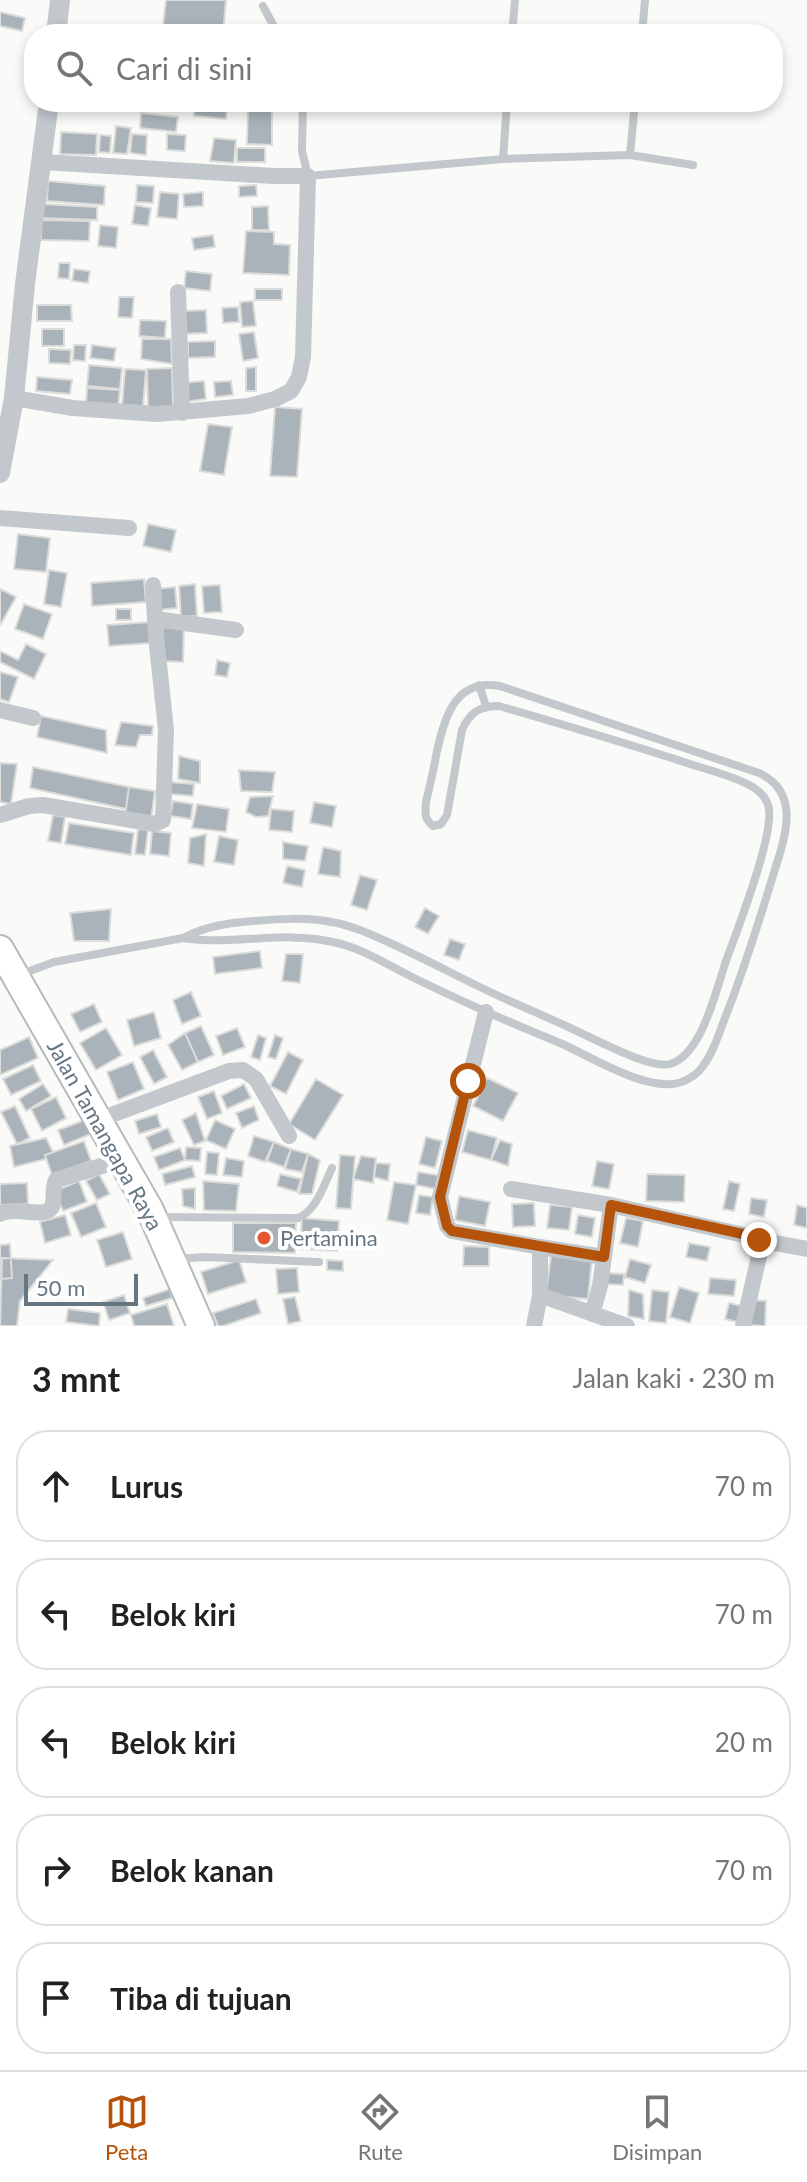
<!DOCTYPE html>
<html lang="id">
<meta charset="utf-8">
<style>
:root{--surface:#fff;--page:#f6f6f6;--text:#222;--muted:#767676;--line:#e0e0e0;--accent:#b45309}
body{margin:0;font-family:Lato,sans-serif;background:var(--page);color:var(--text)}
.scale{position:absolute;left:24px;bottom:20px;width:114px;box-sizing:border-box;padding-left:8px;border:4px solid #657683;border-top:0;font-size:22px;line-height:28px;white-space:nowrap;color:#657683;-webkit-text-stroke:6px #fff;paint-order:stroke}
.stop{position:absolute;width:24px;height:24px;margin:-18px;border:6px solid #b45309;border-radius:50%;background:#fff}
.stop.end{background:#b45309;border-color:#fff;box-shadow:0 2px 8px #0008}
.list{margin:0;padding:0;list-style:none}
h2{display:flex;justify-content:space-between;align-items:center;height:104px;margin:0;padding:0 32px;font-size:34px}
h2 small{font-size:26px;font-weight:400;color:var(--muted)}
.list li{display:grid;grid-template-columns:52px 1fr auto;gap:24px;align-items:center;box-sizing:border-box;height:112px;margin:0 16px 16px;padding:0 16px;border:2px solid var(--line);border-radius:32px}
.list b{display:block;font-size:30px;white-space:nowrap}
.list em{font-size:26px;font-style:normal;color:var(--muted)}
.icon{flex:none;width:44px;height:44px;fill:none;stroke:currentColor;stroke-width:2;stroke-linecap:round;stroke-linejoin:round}
.map{position:relative;flex:none;width:807px;height:1326px;overflow:hidden}
.search{position:absolute;background:var(--surface);box-shadow:0 4px 12px #0003;left:24px;right:24px;top:24px;height:88px;display:flex;align-items:center;gap:20px;box-sizing:border-box;padding:0 28px;border-radius:32px;color:var(--muted);font-size:30px}
.sheet{height:744px;background:var(--surface)}
nav{display:flex;justify-content:space-around;align-items:center;box-sizing:border-box;height:112px;border-top:2px solid var(--line);background:var(--surface);font-size:22px;color:var(--muted)}
nav a{display:grid;justify-items:center;gap:4px}
nav .on{color:var(--accent)}
.map>svg:first-child{display:block}
</style>
<div class="map">
<svg width="807" height="1326" viewBox="0 0 807 1326">
<rect width="100%" height="100%" fill="#fafaf8"/>
<!-- building -->
<path fill="#aab3b9" stroke="#dcdcda" stroke-width="2" d="M166,0H226L223,34H162Z
M0,12L25,18L22,31L0,26Z
M195,102H228L226,119L194,116Z
M248,106H272V145L247,144Z
M141,113L178,117L176,132L140,128Z
M116,126L131,128L127,154L113,153Z
M61,132L97,134L96,155L60,154Z
M132,134L147,135L146,155L130,153Z
M167,134L186,135L185,151L167,150Z
M100,135L111,136L110,153L99,152Z
M214,138L236,140L234,163L210,161Z
M237,148H265V162H237Z
M48,181L105,186L104,205L47,201Z
M137,185L154,186L153,203L136,202Z
M256,185L257,196L239,197V186Z
M160,192L179,194L177,219L157,217Z
M203,192V206L184,207L183,194Z
M42,204L97,207V220L42,218Z
M135,205L151,208L148,226L132,224Z
M268,206L269,230H252V207Z
M41,220L90,221L89,241L41,240Z
M100,225L118,227L116,248L98,246Z
M246,231L274,232V244L290,245L289,275L243,273Z
M213,235L215,247L194,250L192,238Z
M59,263H70L69,279L58,278Z
M74,269L90,271L88,283L72,281Z
M186,271L212,274L210,291L184,288Z
M255,289H282V300H255Z
M119,297H134L132,318L118,317Z
M253,301L256,326L242,327L240,302Z
M37,305H71L72,321H37Z
M238,307L239,322L223,323L222,308Z
M206,310L207,333L181,334L180,311Z
M140,320L166,321L165,338L139,336Z
M42,329H64V346H42Z
M254,332L258,358L243,361L239,334Z
M142,339H171L172,364L141,359Z
M215,341V357L188,358V342Z
M74,345H86L85,361L73,360Z
M92,345L116,348L114,361L90,358Z
M49,349L71,350L70,364L49,363Z
M89,365L122,368L120,389L87,386Z
M256,367V391H246V368Z
M172,368L173,408H148L147,369Z
M125,369L146,370L143,408L122,406Z
M37,377L72,380L70,394L36,391Z
M204,381L206,399L183,402L182,383Z
M231,381L233,395L215,397L214,382Z
M87,388L120,390L118,407L86,404Z
M275,407L302,409L297,477L270,476Z
M208,424L232,427L224,475L200,471Z
M148,524L176,530L171,552L143,546Z
M18,534L50,538L46,572L14,569Z
M49,570L67,573L61,607L44,604Z
M144,579L146,602L92,606L91,583Z
M195,584L197,616L181,617L179,586Z
M220,585L222,612L204,613L202,586Z
M175,587L177,608L158,610L156,589Z
M0,589L16,597L1,624L0,623Z
M24,604L52,614L43,639L15,629Z
M116,609H131V620H116Z
M150,622L152,643L109,646L107,625Z
M163,625L184,626L183,662L162,661Z
M26,644L46,654L34,679L0,662V651L18,660Z
M217,660L230,663L227,677L215,675Z
M0,672L18,677L9,702L0,699Z
M41,716L106,730L107,753L37,737Z
M121,722L153,726L152,735H140L136,747L115,745Z
M179,756L200,761V783L178,779Z
M0,763L17,764L11,804L0,802Z
M33,767L129,787L126,809L30,788Z
M239,770L275,772L272,792L241,791Z
M169,782L194,784L193,796L168,794Z
M129,787L155,791L151,819L125,816Z
M273,796L268,816L256,817L246,812L250,797Z
M173,801L193,804L191,819L170,816Z
M314,802L336,806L332,827L310,823Z
M197,804L229,809L226,832L192,828Z
M271,809L294,811L292,832L269,830Z
M53,815L65,817L61,843L48,841Z
M69,823L134,833L131,855L65,844Z
M138,829L148,830L145,855L135,854Z
M152,831L171,833L169,856L150,854Z
M206,834L204,866L188,863L190,838Z
M219,836L238,840L234,865L214,862Z
M283,842L308,846L305,861L283,859Z
M323,847L341,851L340,877L318,874Z
M287,866L305,870L302,887L283,883Z
M360,875L377,880L367,910L351,905Z
M425,908L439,916L428,934L415,927Z
M111,909L109,941H74L70,913Z
M450,939L465,944L459,960L444,955Z
M260,951L262,968L215,974L213,957Z
M286,954H303L300,983L282,981Z
M191,992L201,1016L182,1024L173,1000Z
M94,1004L102,1022L80,1032L71,1014Z
M154,1012L161,1038L134,1046L127,1020Z
M201,1026L214,1055L198,1062L185,1033Z
M106,1028L122,1055L96,1070L80,1043Z
M237,1028L245,1047L223,1055L216,1036Z
M185,1033L198,1062L182,1070L168,1045Z
M258,1035L266,1038L260,1060L251,1057Z
M275,1035L283,1038L276,1059L268,1057Z
M29,1037L38,1058L0,1075V1050Z
M153,1050L167,1077L154,1084L140,1057Z
M288,1052L303,1060L286,1094L270,1086Z
M133,1062L144,1089L118,1100L107,1072Z
M33,1065L41,1081L11,1095L3,1079Z
M487,1078L518,1093L503,1121L473,1106Z
M316,1079L343,1095L315,1140L289,1124Z
M43,1084L51,1096L26,1111L19,1099Z
M244,1084L251,1098L227,1109L221,1096Z
M214,1091L222,1113L207,1119L198,1097Z
M56,1097L66,1118L42,1131L31,1109Z
M15,1106L30,1138L17,1144L1,1112Z
M254,1106L259,1120L242,1128L236,1113Z
M196,1113L205,1141L194,1145L182,1120Z
M157,1114L161,1127L139,1134L135,1121Z
M85,1120L91,1134L64,1145L58,1130Z
M215,1120L235,1129L226,1149L206,1140Z
M168,1128L174,1142L152,1151L146,1137Z
M468,1130L497,1138L491,1160L462,1152Z
M254,1136L274,1142L265,1162L248,1156Z
M426,1137L442,1141L435,1168L419,1164Z
M46,1138L53,1152L45,1155L46,1159L14,1167L10,1146Z
M500,1140L512,1144L508,1166L491,1160Z
M84,1141L91,1161L52,1175L45,1155Z
M274,1142L291,1149L284,1167L267,1161Z
M186,1147L201,1148L200,1161L185,1160Z
M180,1148L185,1160L159,1170L154,1157Z
M291,1149L308,1154L302,1172L285,1169Z
M207,1152L219,1153L217,1175L205,1174Z
M308,1154L320,1160L312,1194H299Z
M340,1155L355,1156L351,1209L336,1208Z
M361,1156L376,1158L373,1183L353,1179Z
M226,1158L244,1161L242,1177L223,1175Z
M597,1161L614,1164L609,1189L592,1186Z
M376,1163L390,1164L388,1181L374,1177Z
M192,1166L195,1177L165,1185L162,1174Z
M418,1172L438,1175L436,1189L416,1185Z
M99,1174L110,1194L97,1200L86,1181Z
M280,1174L301,1179L297,1192L277,1186Z
M647,1174L685,1175L684,1202L646,1201Z
M79,1181L87,1202L63,1211L55,1191Z
M203,1181L239,1184L236,1211L204,1210Z
M729,1181L740,1184L734,1211L723,1209Z
M394,1182L416,1185L408,1224L387,1220Z
M27,1183L28,1204L0,1205V1184Z
M195,1188V1209L183,1206L182,1189Z
M419,1195L433,1197L430,1215L416,1213Z
M459,1196L490,1202L485,1226L455,1220Z
M751,1198L767,1200L764,1217L749,1214Z
M96,1203L106,1227L81,1237L71,1213Z
M534,1203L535,1226L513,1227L512,1204Z
M550,1205L572,1207L569,1230L547,1228Z
M797,1205L807,1208V1228L794,1225Z
M65,1215L71,1235L45,1243L40,1222Z
M578,1215L595,1218L592,1237L575,1234Z
M302,1218L339,1221L337,1251L300,1249Z
M626,1218L643,1221L638,1247L620,1243Z
M233,1223H296L295,1253L233,1252Z
M123,1232L132,1259L106,1267L97,1240Z
M689,1243L710,1247L707,1261L686,1257Z
M10,1244L12,1278L0,1279V1245Z
M464,1246L489,1247V1266H463Z
M551,1255L592,1259L588,1299L546,1295Z
M2,1258L53,1260L20,1301L17,1326H0Z
M630,1259L651,1265L645,1283L625,1277Z
M239,1260L246,1282L208,1294L201,1272Z
M327,1260L343,1261V1271L327,1270Z
M297,1268L299,1292L278,1294L276,1269Z
M605,1273L624,1274L623,1285L604,1284Z
M710,1278L736,1280L734,1296L708,1294Z
M679,1287L699,1293L690,1323L670,1317Z
M170,1289L172,1298L146,1306L143,1298Z
M629,1290L643,1294L644,1319L628,1316Z
M652,1290L669,1292L666,1323L649,1321Z
M124,1295L130,1313L109,1320L103,1302Z
M295,1297L301,1321L288,1324L283,1299Z
M256,1299L261,1313L223,1326H218L213,1313Z
M752,1300L766,1301L765,1326L750,1325Z
M729,1303L742,1306L738,1322L725,1319Z
M167,1304L174,1326H134L131,1315Z
M68,1309L100,1313L99,1326L66,1322Z"/>
<g fill="none" stroke-linecap="round" stroke-linejoin="round">
<defs>
<path id="primary" d="M0,949L150,1210L201,1326"/>
</defs>
<!-- primary casing -->
<use href="#primary" stroke="#b5babe" stroke-width="30"/>
<!-- service -->
<path stroke="#c3c8cc" stroke-width="8" d="M263,6L278,34
M512,34L515,0
M642,34L645,0
M303,102L302,151L308,176L503,159L507,102
M630,155L635,102
M503,159L630,155L693,165
M479,685L486,706
M19,975L54,962L183,938C206,926 228,923 253,921C279,919 306,917 331,922C351,925 370,934 388,942C421,957 453,974 486,990C519,1006 553,1019 585,1035C603,1043 652,1069 670,1064C702,1055 716,990 726,961C736,933 777,829 768,805C766,798 759,791 753,787C732,775 707,770 684,762C623,742 561,724 499,706C480,706 470,712 462,730L447,815L441,824L433,826C424,819 425,812 426,802C430,785 434,768 437,751C445,717 455,678 500,686L759,773C804,794 783,842 772,879C757,928 742,976 723,1023C717,1039 711,1058 699,1071C695,1075 689,1079 684,1081C652,1096 590,1056 560,1043C511,1023 463,1002 416,979C389,966 363,948 333,942C281,930 234,946 183,938
M158,1217L298,1218C316,1211 324,1185 332,1168
M176,1259L206,1257L319,1262"/>
<!-- minor -->
<path stroke="#c3c8cc" stroke-width="16" d="M178,292L182,413
M14,398L73,408L157,414L248,406L275,399L291,391L299,377L303,357L308,176H273L43,162
M0,518L129,528
M155,619L236,630
M0,710L33,718
M0,815L29,806L43,805L155,824L163,820L166,730L156,636L153,585
M486,1012L440,1197L447,1226L452,1231L540,1247V1295L534,1326
M98,1120L229,1071L243,1070L256,1079L289,1136
M511,1189L611,1205L757,1238L759,1240L760,1252L743,1326
M0,1214C15,1205 45,1220 52,1207C55,1199 52,1188 56,1180L121,1160
M759,1240L807,1249
M540,1247L604,1257
M540,1295L627,1326
M592,1314L600,1286L611,1205"/>
<!-- tertiary -->
<path stroke="#c3c8cc" stroke-width="20" d="M56,34L60,0
M0,473L14,398L25,284L49,102"/>
<!-- primary -->
<use href="#primary" stroke="#fff" stroke-width="26"/>
</g>
<g fill="none" stroke-linecap="round" stroke-linejoin="round">
<!-- route -->
<path stroke="#b45309" stroke-width="10" d="M468,1081L440,1197L447,1226L452,1231L604,1257L611,1205L752,1236L759,1240"/>
</g>
<!-- markers -->
<circle fill="#e4572e" stroke="#fff" stroke-width="3" cx="264" cy="1238" r="8"/>
<g text-anchor="middle" stroke-width="8" stroke-linejoin="round" paint-order="stroke">
<!-- street labels -->
<g font-size="22" fill="#657683" stroke="#fff">
<text transform="translate(105 1135) rotate(61)" y="8">Jalan Tamangapa Raya</text>
</g>
<!-- poi labels -->
<g font-size="22" fill="#657683" stroke="#fff" text-anchor="start">
<text x="280" y="1246">Pertamina</text>
</g>
</g>
</svg>
<div class="scale">50 m</div>
<div class="stop" style="left:468px;top:1081px"></div>
<div class="stop end" style="left:759px;top:1240px"></div>
<div class="search"><svg class="icon" aria-label="search" viewBox="0 0 24 24"><circle cx="10" cy="10" r="6"/><path d="M15 15l6 6"/></svg>Cari di sini</div>
</div>
<section class="sheet">
<h2>3 mnt<small>Jalan kaki · 230 m</small></h2>
<ul class="list">
<li><svg class="icon" aria-label="ahead" viewBox="0 0 24 24"><path d="M12 20V5M6 11l6-6 6 6"/></svg><div><b>Lurus</b></div><em>70 m</em></li>
<li><svg class="icon" aria-label="left" viewBox="0 0 24 24"><path d="M17 20v-9H6M10 6l-5 5 5 5"/></svg><div><b>Belok kiri</b></div><em>70 m</em></li>
<li><svg class="icon" aria-label="left" viewBox="0 0 24 24"><path d="M17 20v-9H6M10 6l-5 5 5 5"/></svg><div><b>Belok kiri</b></div><em>20 m</em></li>
<li><svg class="icon" aria-label="right" viewBox="0 0 24 24"><path d="M7 20v-9h11M14 6l5 5-5 5"/></svg><div><b>Belok kanan</b></div><em>70 m</em></li>
<li><svg class="icon" aria-label="arrive" viewBox="0 0 24 24"><path d="M6 21V4h12l-3 4 3 4H6"/></svg><div><b>Tiba di tujuan</b></div></li>
</ul>
</section>
<nav>
<a class="on"><svg class="icon" aria-label="map" viewBox="0 0 24 24"><path d="M3 6l6-2 6 2 6-2v14l-6 2-6-2-6 2zM9 4v14M15 6v14"/></svg>Peta</a>
<a><svg class="icon" aria-label="directions" viewBox="0 0 24 24"><path d="M12 3l9 9-9 9-9-9zM9 14v-3h6M13 9l2 2-2 2"/></svg>Rute</a>
<a><svg class="icon" aria-label="saved" viewBox="0 0 24 24"><path d="M7 4h10v16l-5-4-5 4z"/></svg>Disimpan</a>
</nav>
